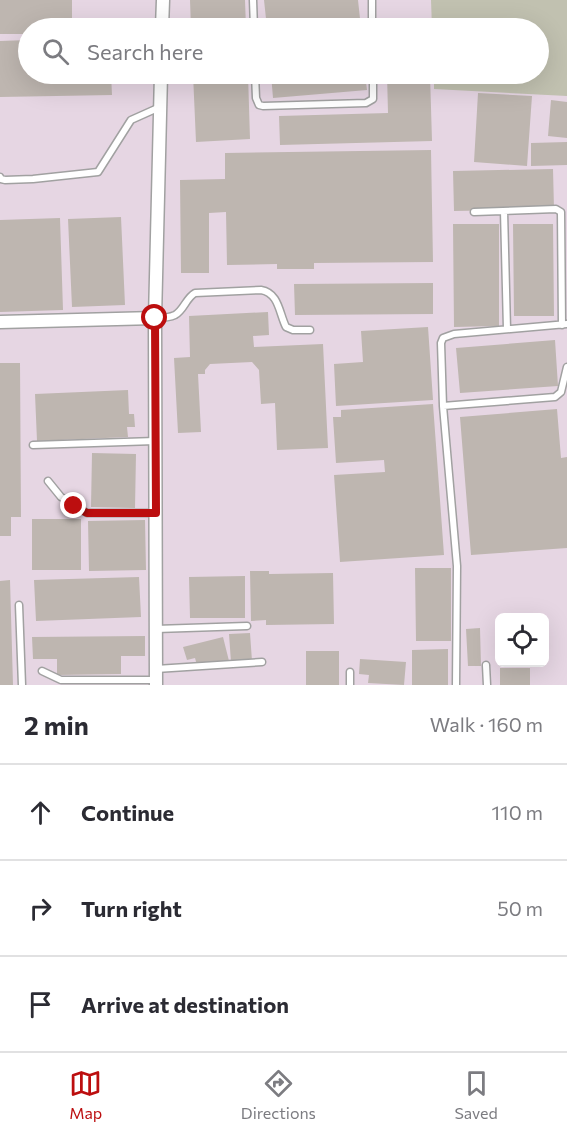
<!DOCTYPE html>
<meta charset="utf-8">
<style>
:root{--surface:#fff;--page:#f2f2f3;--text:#2b2b33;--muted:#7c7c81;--line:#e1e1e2;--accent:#bc0e0f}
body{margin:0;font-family:Commissioner,sans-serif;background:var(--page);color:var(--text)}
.controls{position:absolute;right:18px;bottom:18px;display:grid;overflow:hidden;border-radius:9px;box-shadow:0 6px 24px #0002}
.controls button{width:54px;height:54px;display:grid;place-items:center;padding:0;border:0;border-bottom:2px solid var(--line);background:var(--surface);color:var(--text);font:30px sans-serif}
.stop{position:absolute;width:18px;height:18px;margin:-14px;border:4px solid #bc0e0f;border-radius:50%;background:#fff}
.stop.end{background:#bc0e0f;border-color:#fff;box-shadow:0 2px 6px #0008}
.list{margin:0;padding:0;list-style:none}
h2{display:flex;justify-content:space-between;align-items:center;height:78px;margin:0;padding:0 24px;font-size:26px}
h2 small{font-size:20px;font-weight:400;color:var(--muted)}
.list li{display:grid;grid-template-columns:39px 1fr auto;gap:18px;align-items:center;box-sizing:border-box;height:96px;padding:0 24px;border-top:2px solid var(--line)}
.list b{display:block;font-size:22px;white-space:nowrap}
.list em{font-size:20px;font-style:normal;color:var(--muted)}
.icon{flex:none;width:33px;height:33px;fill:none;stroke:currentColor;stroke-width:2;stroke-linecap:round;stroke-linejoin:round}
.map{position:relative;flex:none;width:567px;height:685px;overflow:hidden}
.search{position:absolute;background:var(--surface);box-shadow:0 6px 24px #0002;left:18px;right:18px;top:18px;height:66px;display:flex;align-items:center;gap:15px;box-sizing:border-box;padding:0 21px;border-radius:33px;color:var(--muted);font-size:22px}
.sheet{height:366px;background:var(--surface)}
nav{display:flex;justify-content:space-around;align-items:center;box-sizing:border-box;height:84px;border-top:2px solid var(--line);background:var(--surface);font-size:16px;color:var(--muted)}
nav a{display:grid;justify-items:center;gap:3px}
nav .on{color:var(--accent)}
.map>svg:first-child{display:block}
</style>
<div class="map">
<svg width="567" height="685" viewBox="0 0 567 685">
<rect width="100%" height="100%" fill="#eeeae4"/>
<!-- industrial -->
<path fill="#e6d6e3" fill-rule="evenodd" d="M0,0H567V685H0ZM28,28H538V74H28ZM500,618H544V662H500Z"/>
<!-- construction -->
<path fill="#c1c1b0" d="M431,0H567V96L434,89V74H538V28H432Z"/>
<!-- building -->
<path fill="#beb6b0" d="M0,0H72V28H28V34H0Z
M190,0H245L246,28H191Z
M264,0H358L361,28H267Z
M28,40V74H111L112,95L0,97V41Z
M193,74H248L250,139L196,142Z
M271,74H365L367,90L273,98Z
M387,74H430L432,141L280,145L279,116L388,113Z
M478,93L532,96L527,166L474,162Z
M551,100L567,102V138L548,136Z
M567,142V165L531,166V143Z
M431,150L433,262L314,263V269H277V264L227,265L226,212L209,213V273H181L180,180L225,179V153Z
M553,169L554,209L454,211L453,171Z
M121,217L125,305L72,307L68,219Z
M60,218L63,310L0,312V220Z
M453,224H499V326L454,327Z
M513,224H553L554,316H514Z
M433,283V314L295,315L294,284Z
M268,312L269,335L253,336L254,347L323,344L328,448L277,450L275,403L261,404L259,370L252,362L210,364L205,370V374H198L201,432L178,433L174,358L190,357L189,316Z
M428,327L433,400L336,406L334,364L363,362L361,331Z
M555,340L558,386L460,393L456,348Z
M0,363H20L21,517H11V536H0Z
M128,390L129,414H134L135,427H127L128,437L37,441L35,394Z
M433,404L444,555L340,562L334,475L385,472L384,460L336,463L333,417H341V410Z
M557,409L561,458L567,457V548L471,555L460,417Z
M92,453L136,454L135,508L91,507Z
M32,519H81V570H32Z
M145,520L146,570L89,571L88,521Z
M415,568H451V641H416Z
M250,571H269V574L333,573L334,624L266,625V620L251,621Z
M245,576V618H190L189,577Z
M139,577L141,617L36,621L34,580Z
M10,580L13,685H0V581Z
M480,628L481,666H468L466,629Z
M250,633L252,661L231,662L229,634Z
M145,636V656H121V674L57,675V659H33L32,637Z
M223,637L229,661L198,669L195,658L187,660L183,647Z
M448,649V685H412V650Z
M306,651H339V685H306Z
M360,659L406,662L404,685L368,683L369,675L359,674Z
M500,668H530V685H500Z"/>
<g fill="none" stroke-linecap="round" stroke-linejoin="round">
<defs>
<path id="service" d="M253,0L254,28
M372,0V28
M255,74L256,98L259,105L263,106L366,103L373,99V74
M0,177L1,179L5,180L33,179L98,172L131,120L160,107
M504,211L507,329
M474,212L556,209L561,212L562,325
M155,318C161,318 169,318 175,315C184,310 186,298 195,293L261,290C279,293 279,313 286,327L293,330H310
M443,406L555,397L561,392L567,367
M33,445L155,441
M48,481L61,497L87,513H155
M19,605L22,685
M156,629L247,626
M486,665L487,685
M156,669L262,662
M42,671L61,680H155
M350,685V672
M456,685L457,566L443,406L441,343L443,338L454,334L567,324"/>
<path id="minor" d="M162,28L163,0
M0,322L155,318
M156,685L155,318L161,74"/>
</defs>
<!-- service casing -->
<use href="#service" stroke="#a1a1a1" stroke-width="9"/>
<!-- minor casing -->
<use href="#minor" stroke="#a1a1a1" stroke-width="15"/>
<!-- service -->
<use href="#service" stroke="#fff" stroke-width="6"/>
<!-- minor -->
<use href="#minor" stroke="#fff" stroke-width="12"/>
</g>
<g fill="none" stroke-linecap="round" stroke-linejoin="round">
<!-- route -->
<path stroke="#bc0e0f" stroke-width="8" d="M74,506L87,513H156L155,318"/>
</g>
</svg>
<div class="controls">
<button><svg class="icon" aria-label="locate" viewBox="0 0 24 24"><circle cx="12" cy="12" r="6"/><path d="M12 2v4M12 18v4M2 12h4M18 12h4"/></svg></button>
</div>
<div class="stop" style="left:155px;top:318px"></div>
<div class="stop end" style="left:74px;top:506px"></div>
<div class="search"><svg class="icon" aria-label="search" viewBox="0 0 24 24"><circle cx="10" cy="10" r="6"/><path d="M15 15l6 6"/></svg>Search here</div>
</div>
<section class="sheet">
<h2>2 min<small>Walk · 160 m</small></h2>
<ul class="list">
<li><svg class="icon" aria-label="ahead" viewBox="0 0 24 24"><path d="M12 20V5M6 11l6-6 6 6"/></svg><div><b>Continue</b></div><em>110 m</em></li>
<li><svg class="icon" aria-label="right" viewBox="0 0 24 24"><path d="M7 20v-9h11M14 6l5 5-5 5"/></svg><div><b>Turn right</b></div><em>50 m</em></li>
<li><svg class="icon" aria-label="arrive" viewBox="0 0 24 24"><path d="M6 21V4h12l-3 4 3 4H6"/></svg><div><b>Arrive at destination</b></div></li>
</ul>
</section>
<nav>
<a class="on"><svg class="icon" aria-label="map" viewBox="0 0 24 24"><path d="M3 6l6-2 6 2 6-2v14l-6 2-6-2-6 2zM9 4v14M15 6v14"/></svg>Map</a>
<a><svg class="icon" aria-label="directions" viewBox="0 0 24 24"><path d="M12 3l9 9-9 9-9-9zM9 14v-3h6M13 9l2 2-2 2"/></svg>Directions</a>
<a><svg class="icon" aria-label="saved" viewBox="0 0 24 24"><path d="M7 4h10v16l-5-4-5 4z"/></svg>Saved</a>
</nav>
